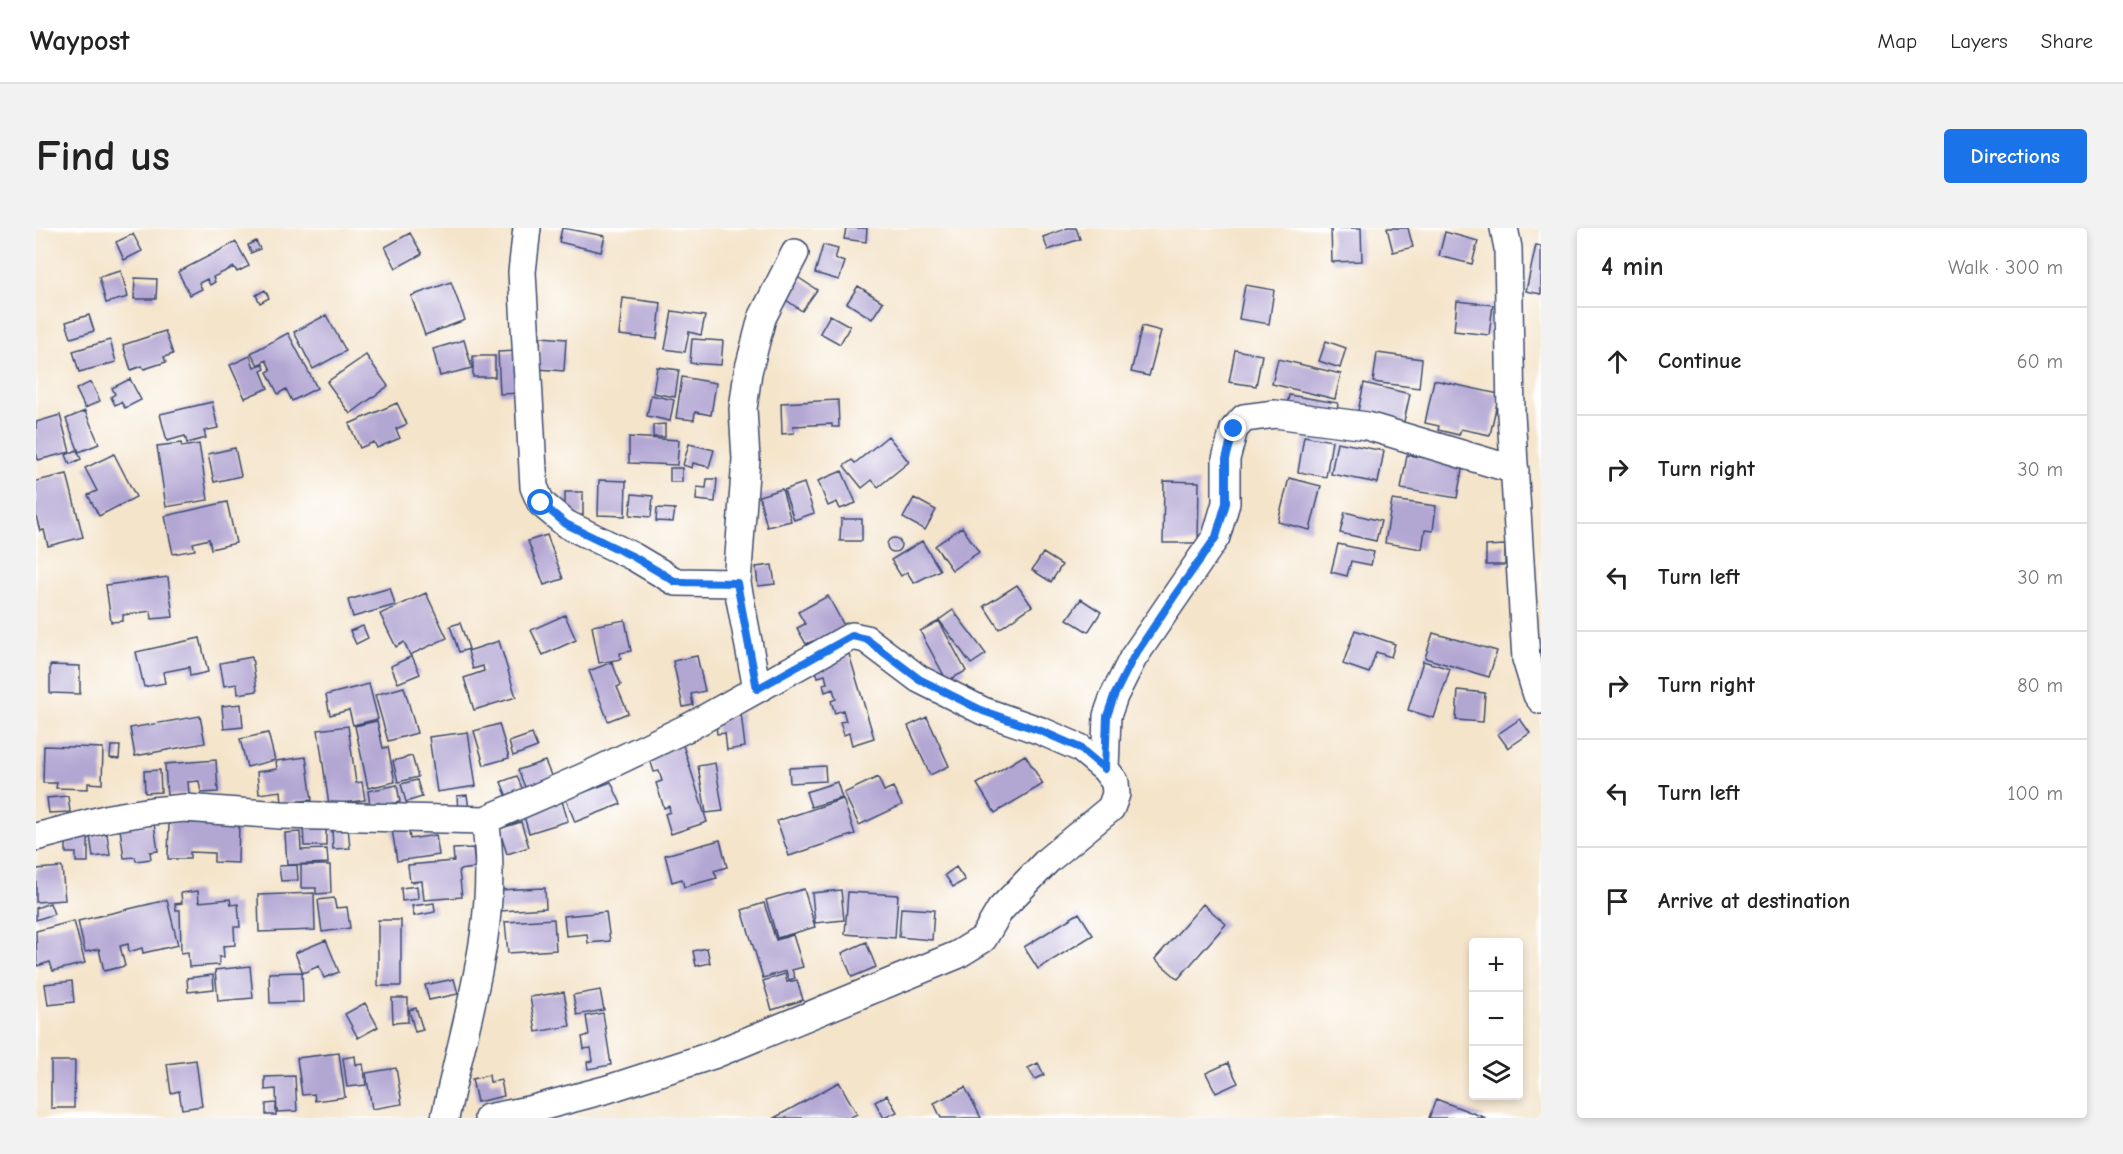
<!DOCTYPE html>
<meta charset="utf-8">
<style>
:root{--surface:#fff;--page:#f2f2f2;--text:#222;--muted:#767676;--line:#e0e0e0;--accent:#1a73e8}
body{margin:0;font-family:"Comic Neue",sans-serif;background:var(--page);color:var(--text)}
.controls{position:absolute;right:18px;bottom:18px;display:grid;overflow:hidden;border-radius:6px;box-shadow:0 3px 9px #0003}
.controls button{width:54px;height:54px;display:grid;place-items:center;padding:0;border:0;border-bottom:2px solid var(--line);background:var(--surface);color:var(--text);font:30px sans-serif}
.stop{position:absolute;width:18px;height:18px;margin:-14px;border:4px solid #1a73e8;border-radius:50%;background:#fff}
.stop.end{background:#1a73e8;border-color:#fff;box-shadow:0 2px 6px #0008}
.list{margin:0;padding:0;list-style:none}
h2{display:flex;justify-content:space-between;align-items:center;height:78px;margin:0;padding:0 24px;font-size:26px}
h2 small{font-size:20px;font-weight:400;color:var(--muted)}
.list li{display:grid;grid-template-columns:39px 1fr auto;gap:18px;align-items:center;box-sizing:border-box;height:108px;padding:0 24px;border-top:2px solid var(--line)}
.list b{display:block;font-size:22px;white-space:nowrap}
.list em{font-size:20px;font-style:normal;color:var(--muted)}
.icon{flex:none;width:33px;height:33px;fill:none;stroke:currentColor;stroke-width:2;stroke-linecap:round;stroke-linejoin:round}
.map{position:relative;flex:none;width:1505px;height:890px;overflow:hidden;border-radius:6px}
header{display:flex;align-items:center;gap:36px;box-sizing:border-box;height:84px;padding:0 30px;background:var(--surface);border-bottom:2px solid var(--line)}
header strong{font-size:28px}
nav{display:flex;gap:33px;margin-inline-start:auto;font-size:21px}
.intro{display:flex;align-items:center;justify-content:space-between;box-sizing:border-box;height:144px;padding:0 36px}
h1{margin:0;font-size:42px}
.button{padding:15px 27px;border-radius:6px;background:var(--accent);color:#fff;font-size:21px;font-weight:700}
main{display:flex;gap:36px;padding:0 36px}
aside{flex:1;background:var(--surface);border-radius:6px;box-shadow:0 3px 9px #0003}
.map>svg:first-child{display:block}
</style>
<header>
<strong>Waypost</strong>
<nav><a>Map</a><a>Layers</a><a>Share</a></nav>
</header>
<div class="intro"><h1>Find us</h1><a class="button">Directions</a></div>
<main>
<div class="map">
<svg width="1505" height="890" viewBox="0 0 1505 890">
<rect width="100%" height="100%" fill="#fff"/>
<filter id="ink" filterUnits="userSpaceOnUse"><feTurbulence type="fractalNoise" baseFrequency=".0167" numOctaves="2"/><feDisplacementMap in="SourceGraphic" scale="12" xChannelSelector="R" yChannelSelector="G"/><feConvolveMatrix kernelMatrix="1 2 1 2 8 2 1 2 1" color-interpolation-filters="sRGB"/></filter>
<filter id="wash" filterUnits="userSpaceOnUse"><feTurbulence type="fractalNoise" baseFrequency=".008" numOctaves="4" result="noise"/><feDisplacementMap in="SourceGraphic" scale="24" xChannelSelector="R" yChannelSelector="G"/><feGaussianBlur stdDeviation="1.35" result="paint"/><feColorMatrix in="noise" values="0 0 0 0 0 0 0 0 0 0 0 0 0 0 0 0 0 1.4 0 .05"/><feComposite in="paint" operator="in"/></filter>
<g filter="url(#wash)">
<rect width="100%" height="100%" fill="#f4e4ca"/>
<g id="blocks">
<!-- building -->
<path fill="#b2a6d3" d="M526,0L569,8L565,24L523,14Z
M810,0H831L830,14L808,11Z
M1032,0H1040L1044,11L1012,22L1007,9Z
M1295,0H1325L1326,33L1296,34Z
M1351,0H1372L1377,19L1357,24Z
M1409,4L1442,13L1436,36L1403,28Z
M374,5L386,26L360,40L349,19Z
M97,6L106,23L88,32L80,14Z
M220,13L224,21L215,25L212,17Z
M200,14L213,38L201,44L198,39L177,49L179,54L174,57L171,51L163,55L166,61L154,67L142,44Z
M787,17L802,21L799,31L809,34L803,52L779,45Z
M1500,17L1505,18V66L1490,63Z
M85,43L92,69L70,75L63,49Z
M760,48L781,62L766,83L746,69Z
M99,50L121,51L120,71H98Z
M415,54L429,92L389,107L375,68Z
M1209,57L1238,62L1233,96L1203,91Z
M822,58L847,74L836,91L811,75Z
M229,62L233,70L224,75L220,67Z
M587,70L625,75L621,111L583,107Z
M1421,73L1457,77L1453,107L1418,103Z
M636,83L669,88L665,107L653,104L649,124L629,121Z
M53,87L58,103L35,110L30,94Z
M290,87L310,123L277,141L258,104Z
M794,87L814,98L804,116L784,105Z
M1106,98L1125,103L1113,148L1095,144Z
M129,103L137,126L128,129L130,134L108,141L106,138L95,142L87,117Z
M252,105L281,160L256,173L250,161L242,166L231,144L235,142L230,132L222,137L215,125Z
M505,109L530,111L528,143L502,141Z
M656,111L687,113L685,137L654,135Z
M74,112L80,134L43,144L37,123Z
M428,112L436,140L404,148L397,121Z
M1290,113L1310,120L1304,140L1283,133Z
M1199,122L1226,127L1220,158L1193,154Z
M483,123L485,165L464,166L462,124Z
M1341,125L1386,131L1383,160L1337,154Z
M330,127L352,158L314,186L291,154Z
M214,128L218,139L227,136L229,141L225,143L232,160L209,170L194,137Z
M437,128H459V149H437Z
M1242,131L1305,146L1299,171L1236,156Z
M621,139L643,142L639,169L617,165Z
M646,149L680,155L675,187L659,184L658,192L640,190Z
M94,151L105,172L89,180L85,174L79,177L75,169L79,166L76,160Z
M1398,152L1463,166L1454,207L1425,201L1423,207L1402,202L1403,198L1389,195Z
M55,154L64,173L49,180L40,161Z
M1328,155L1374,166L1367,198L1321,188Z
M615,167L638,172L634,193L611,188Z
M1253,167L1302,175L1300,191L1250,183Z
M802,172L803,199H796V196L757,198L758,205L746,206L745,175Z
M176,174L182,200L168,203L170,210L151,215L149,208L131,213L124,186Z
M361,175L371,196L360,201L364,210L341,220L338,214L324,220L313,196Z
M49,183L63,216L43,224L30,191Z
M24,187L34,224L2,232L0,224V194Z
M629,196V209H617V197Z
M852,208L873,234L842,259L836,252L826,260L808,238L816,232L819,235Z
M1268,208L1296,213L1290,249L1262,244Z
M593,209L643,212L641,237L593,235Z
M1301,214L1348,223L1342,255L1295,246Z
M145,215L146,219L163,216L172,272L130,279L121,218Z
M653,216L678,222L673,239L657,235L656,240L647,237Z
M199,220L205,248L178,254L172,226Z
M41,222L45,231L34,236L30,227Z
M78,226L100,269L63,288L52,267L61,263L49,240Z
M1371,227L1427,236L1421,270L1365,261Z
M634,240H646V254H634Z
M806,243L820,275L804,281L801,274L792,278L782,253Z
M31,246L47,309L12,318L8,302L4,303L0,288V253Z
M1253,250L1285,258L1274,302L1242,294Z
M671,251H681L679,274L660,272L661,259L670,260Z
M563,252L590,253L589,288L562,287Z
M1128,253L1163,254L1162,315H1127Z
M768,255L778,285L758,292L748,262Z
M746,261L755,293L731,299L723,268Z
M529,264H547V287H529Z
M596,266L617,268L615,289L594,287Z
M878,270L900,282L889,302L867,290Z
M1356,272L1400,278L1397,303L1389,302L1386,321L1349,315Z
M191,274L200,315L175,321L173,311L157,315L159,322L137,326L129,288Z
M621,280L639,281L637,294L620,293Z
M1309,284L1345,293L1340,313L1304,305Z
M805,291H826V313H804Z
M926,299L943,324L916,342L899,318Z
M511,307L527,351L508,357L492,313Z
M851 317a7 7 0 1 1 14 0a7 7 0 1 1-14 0Z
M886,313L904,342L878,355L871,344L865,348L855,332Z
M1302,316L1338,324L1335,337L1315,333L1311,348L1295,344Z
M1469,317V337H1450V318Z
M1007,325L1026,337L1015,354L996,342Z
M736,337L739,356L722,358L720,339Z
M132,349L137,389L116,391L115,383L87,387V393L75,394L70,357Z
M981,357L996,378L963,401L948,378Z
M354,360L359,377L317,389L312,372Z
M390,365L411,410L374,427L368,414L360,419L344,386Z
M792,368L812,405L782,421L777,413L770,416L761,400L769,396L762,384Z
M1045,371L1065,384L1052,404L1031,391Z
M917,382L950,426L935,436L903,392Z
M529,387L540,412L507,427L495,402Z
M589,392L595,423L584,425L585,431L563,435L556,398Z
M903,393L930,443L911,453L884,403Z
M424,395L433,421L423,424L414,398Z
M327,398L332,410L320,416L314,403Z
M1319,402L1359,416L1355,429L1340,424L1333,445L1307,436Z
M1397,405L1461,423L1453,449L1389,430Z
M164,410L172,444L154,448L153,439L127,444L129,455L108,459L100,424Z
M463,413L480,469L438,482L428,450L448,443L447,438L437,441L432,423Z
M813,426L838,510L816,517L813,505L808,507L804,494L810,493L807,482L799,485L795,473L800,471L797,461L789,464L787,456L791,455L789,447L782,449L779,440L785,435Z
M376,428L384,446L362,455L355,438Z
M661,428L669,463L655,466L657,477L647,479L637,433Z
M216,429L221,463L202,466L201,456L188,458L184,435Z
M1387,433L1414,441L1398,490L1372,482Z
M576,434L585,457L581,459L592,485L572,493L553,443Z
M14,437L44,438V466L14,465Z
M333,456L342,491L317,497L313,482L294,487L290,467Z
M368,459L381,505L352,513L339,467Z
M1422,462L1449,465L1447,494L1420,492Z
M205,476L207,499L188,501L186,478Z
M705,485L709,519L691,522L689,505L681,506L680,495Z
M164,488L169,515L99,528L94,500Z
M891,489L913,538L894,547L872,498Z
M1484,491L1494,505L1472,520L1462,506Z
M341,493L347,520L352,519L359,554L332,560L319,498Z
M463,496L473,530L448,537L438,503Z
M312,498L320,555L326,554L329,572L293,577L282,502Z
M432,504L440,558L401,564L393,509Z
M232,505L239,532L211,539L204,511Z
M496,506L501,519L477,528L473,514Z
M647,517L671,594L635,606L629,586L634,584L633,578L628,580L620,555L626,553L623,543L618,544L613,528Z
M8,518L67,520L66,556L52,555V561L20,560L21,555H7Z
M75,518H84L83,531L74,530Z
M989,527L1007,556L959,585L941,556Z
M376,528L382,549L362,554L357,533Z
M270,529L276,572L246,575L245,563L223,566L221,544L241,541L240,533Z
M180,532L182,564L165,565L163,553L152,554L153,566L131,568L129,536Z
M509,533L516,550L489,559L482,542Z
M679,535L687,583L670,585L662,538Z
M789,538L790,553L754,555L753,540Z
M124,542L125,564L109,565L108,543Z
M481,548L489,567L473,574L465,554Z
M842,549L848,563L857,559L866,577L823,597L808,565Z
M381,552L386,569L370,574L365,556Z
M575,554L585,576L539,594L530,571Z
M801,554L806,570L775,579L770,564Z
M361,557L364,574L343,578V575L334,577L332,563Z
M431,567L433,581L422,582L421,568Z
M32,568L34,584L13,585L11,570Z
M807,571L819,606L753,628L741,593Z
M526,573L532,593L493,605L487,585Z
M133,594L203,596L202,635L178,634V625L154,624V631H132Z
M485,594L493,619L471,626L463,601Z
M118,596L122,623L114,624L115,631L100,633L99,629L88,630L84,601Z
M372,598L374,611L400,607L403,627L361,633L356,601Z
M267,599H290V618H268Z
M312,599L314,620L297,621L296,600Z
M264,604L265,622L291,621L292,635L251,637L249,605Z
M52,606V634H40V625H30V612Z
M71,606L74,627L57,629L54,608Z
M684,612L691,639L678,643L681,650L648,659L646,651L636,654L629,627Z
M437,620L439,640L423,642L426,669L388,672L386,653L374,654L372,637L418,633L417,621Z
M261,637L262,652L245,653L243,638Z
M265,637H294L295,665L280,666V660H265Z
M26,639L29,672L0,674V641Z
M920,639L929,652L917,659L909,647Z
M381,658L382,671L366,673L365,660Z
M509,660L510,680L464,683L462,662Z
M768,661L779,699L741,710L730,672Z
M805,662L808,692L779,695L776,665Z
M162,663L163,674L194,671L195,677L202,676L204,699H198L199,717L187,718L188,729H183V737L153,739L152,724L145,725L144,682H140L139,676L146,675L145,665Z
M812,664L862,667L859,710L809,706Z
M278,665L279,702L223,704L222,667Z
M298,670L300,680L311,679L314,700L286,704L282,672Z
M131,672L142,717L107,725L106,720L93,724L92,716L84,718L89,738L68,743L63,721L49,724L42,693Z
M14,675L18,686L0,692V680Z
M398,675L399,684L378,688L376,678Z
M728,675L740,712L757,707L767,739L756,742L759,750L753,752L750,743L727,750L706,682Z
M1167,676L1190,696L1142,751L1119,731Z
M865,680L898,682L896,712L863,709Z
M570,684L574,713L552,715L551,706L530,708L528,688Z
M1043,685L1057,707L1002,741L988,719Z
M518,691L520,722L472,725L469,694Z
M342,692H365V758H342Z
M38,693L49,735L17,743L14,734L1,738L0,703Z
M290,712L303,744L288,750L283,738L267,745L259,725Z
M830,714L840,739L816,749L806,725Z
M671,720L674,735L660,738L657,723Z
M214,738L217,770L182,773L179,742Z
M266,744L267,774L234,775L233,745Z
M749,746L751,754L761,752L767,772L736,782L727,753Z
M177,747L178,761L152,764L151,750Z
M418,751L422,766L393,772L389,757Z
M36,753L38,774L12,777L9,756Z
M564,762L568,782L541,787L537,767Z
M528,764L534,798L500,804L494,769Z
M356,770H372V794L357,795Z
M329,775L342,799L322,810L309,786Z
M380,780L387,802L379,804L373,782Z
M567,785L575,837L552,841L551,834L557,833L555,820L548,821L546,809L553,807L550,788Z
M303,825L309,869L279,873L278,866L266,867L261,830Z
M319,828L320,837L327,836L330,857L311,859L307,830Z
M160,832L166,878L146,881L143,863L135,865L131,836Z
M15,833H39L38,880H15Z
M1002,835L1008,847L999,851L992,840Z
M1192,835L1202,855L1180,865L1170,845Z
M360,840L366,876L336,881L330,845Z
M453,847L454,854L465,852L468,868L441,874L436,851Z
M259,848L261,883L241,884L240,861L229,862V849Z
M803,854L821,886L813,890H738Z
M929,859L945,890H905L898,875Z
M851,867L861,884L848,890L839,874Z
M1400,871L1450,890H1393Z
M240,875V887H230V876Z"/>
</g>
</g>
<g filter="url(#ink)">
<use href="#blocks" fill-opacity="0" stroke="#3c4a6e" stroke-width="1.5"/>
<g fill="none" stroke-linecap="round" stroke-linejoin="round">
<defs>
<path id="minor" d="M491,0L486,44L498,259L505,275L530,296L598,329L640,354L701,355
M1468,0L1472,20L1475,186L1490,431L1501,467L1505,472
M721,461L701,355L710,231L707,181L712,144L726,90L759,25
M1069,541L1071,488L1078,468L1097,430L1180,309L1190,275V231L1198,201L1208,190L1239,186L1331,198L1479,242
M0,609L73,590L116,583L149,580L245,587L449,592L548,549L655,498L816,408L830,411L883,451L947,483L1005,503L1044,520L1069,541L1079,554L1080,566L1075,580L1012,632L964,682L947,711L921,727L677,827L572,861L497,881L452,890
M409,890C429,792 465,692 449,592"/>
</defs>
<!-- minor casing -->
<use href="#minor" stroke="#3c4a6e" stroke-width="30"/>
<!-- minor -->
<use href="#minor" stroke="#fff" stroke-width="27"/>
</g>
</g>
<g fill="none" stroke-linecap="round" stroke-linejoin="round" filter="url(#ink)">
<!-- route -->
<path stroke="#1a73e8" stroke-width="8" d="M505,275L530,296L598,329L640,354L701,355L721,461L816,408L830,411L883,451L947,483L1005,503L1044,520L1069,541L1071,488L1078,468L1097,430L1139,367L1180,309L1190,275V231L1198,201"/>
</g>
</svg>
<div class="controls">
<button>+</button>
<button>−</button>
<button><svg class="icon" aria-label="layers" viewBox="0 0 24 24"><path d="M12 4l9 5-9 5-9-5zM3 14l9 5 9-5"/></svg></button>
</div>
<div class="stop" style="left:505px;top:275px"></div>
<div class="stop end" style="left:1198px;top:201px"></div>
</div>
<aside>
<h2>4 min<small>Walk · 300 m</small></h2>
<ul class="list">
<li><svg class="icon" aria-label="ahead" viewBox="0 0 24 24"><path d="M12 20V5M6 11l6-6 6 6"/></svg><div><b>Continue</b></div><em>60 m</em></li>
<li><svg class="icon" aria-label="right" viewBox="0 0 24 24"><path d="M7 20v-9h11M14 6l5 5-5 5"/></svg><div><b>Turn right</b></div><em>30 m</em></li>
<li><svg class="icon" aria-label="left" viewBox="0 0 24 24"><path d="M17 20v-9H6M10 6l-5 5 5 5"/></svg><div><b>Turn left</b></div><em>30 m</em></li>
<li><svg class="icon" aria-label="right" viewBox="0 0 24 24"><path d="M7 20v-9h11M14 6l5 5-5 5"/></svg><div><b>Turn right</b></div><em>80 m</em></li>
<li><svg class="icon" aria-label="left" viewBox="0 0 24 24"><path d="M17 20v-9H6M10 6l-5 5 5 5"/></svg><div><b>Turn left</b></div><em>100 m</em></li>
<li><svg class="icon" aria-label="arrive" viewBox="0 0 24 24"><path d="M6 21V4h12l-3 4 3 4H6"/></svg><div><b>Arrive at destination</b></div></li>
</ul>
</aside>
</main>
